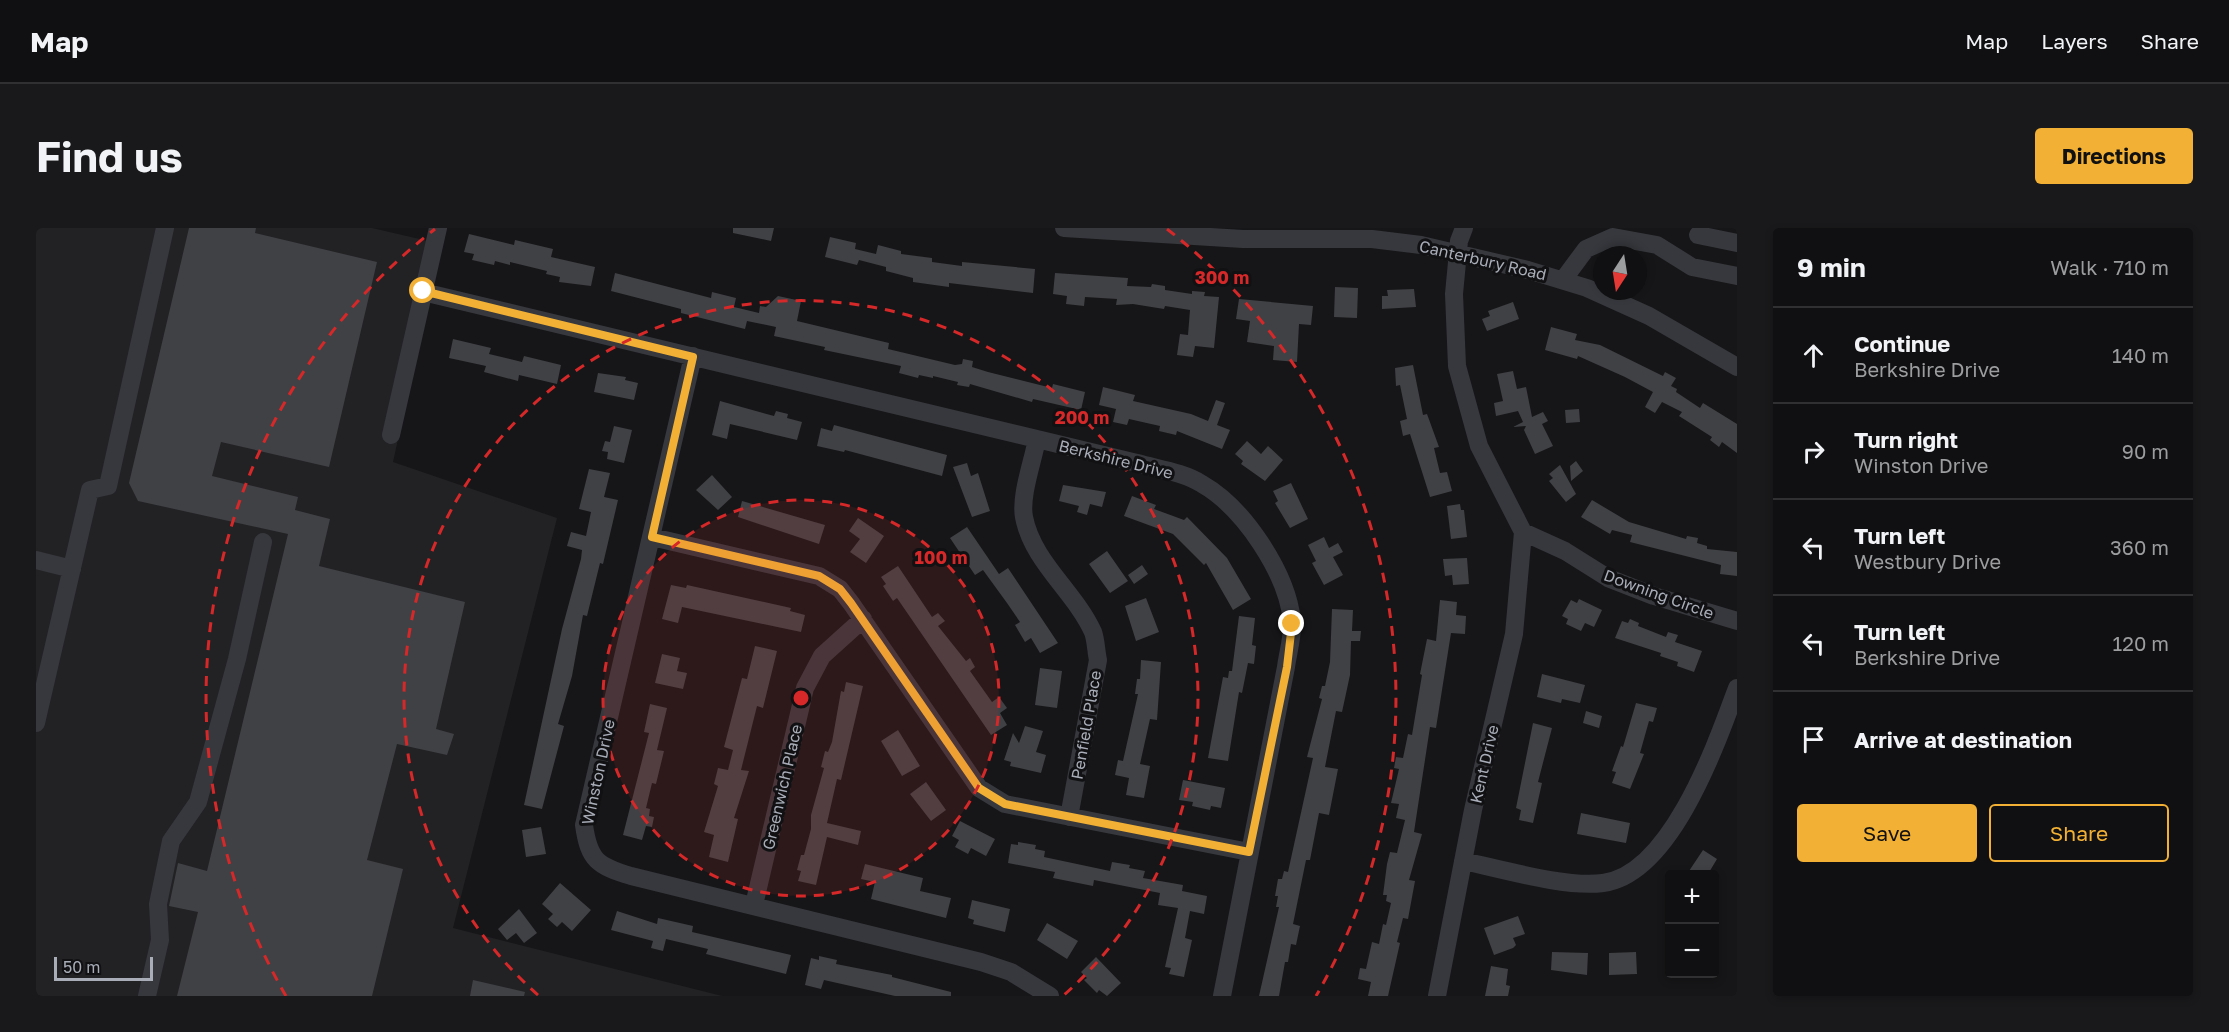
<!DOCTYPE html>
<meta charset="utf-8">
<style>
:root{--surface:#101012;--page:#19191b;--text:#f1f3f6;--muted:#9c9d9f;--line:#303032;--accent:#f2b134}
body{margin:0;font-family:"Golos Text",sans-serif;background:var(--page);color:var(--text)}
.controls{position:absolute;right:18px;bottom:18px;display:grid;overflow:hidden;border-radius:6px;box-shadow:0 3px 9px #0003}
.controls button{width:54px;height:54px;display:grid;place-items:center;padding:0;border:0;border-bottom:2px solid var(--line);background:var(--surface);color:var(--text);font:30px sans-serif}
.compass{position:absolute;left:1557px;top:18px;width:54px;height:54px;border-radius:50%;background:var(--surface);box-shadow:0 3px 9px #0003;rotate:192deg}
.scale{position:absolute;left:18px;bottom:15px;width:99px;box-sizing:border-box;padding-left:6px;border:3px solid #a8adb8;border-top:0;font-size:16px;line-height:21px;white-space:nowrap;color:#a8adb8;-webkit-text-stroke:4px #111113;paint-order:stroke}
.stop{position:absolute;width:18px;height:18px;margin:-14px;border:4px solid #f2b134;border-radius:50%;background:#fff}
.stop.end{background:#f2b134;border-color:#fff;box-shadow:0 2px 6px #0008}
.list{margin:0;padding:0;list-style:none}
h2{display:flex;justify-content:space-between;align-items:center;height:78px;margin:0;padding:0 24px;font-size:26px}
h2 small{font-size:20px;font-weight:400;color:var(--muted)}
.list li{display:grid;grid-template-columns:39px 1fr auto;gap:18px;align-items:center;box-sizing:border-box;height:96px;padding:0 24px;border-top:2px solid var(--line)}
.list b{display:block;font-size:22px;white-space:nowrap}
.list p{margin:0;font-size:20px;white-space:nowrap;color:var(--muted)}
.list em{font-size:20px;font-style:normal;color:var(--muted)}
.actions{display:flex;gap:12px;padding:18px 24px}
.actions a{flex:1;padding:14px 0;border:2px solid var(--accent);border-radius:6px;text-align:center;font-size:21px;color:var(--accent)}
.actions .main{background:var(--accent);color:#111}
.icon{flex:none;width:33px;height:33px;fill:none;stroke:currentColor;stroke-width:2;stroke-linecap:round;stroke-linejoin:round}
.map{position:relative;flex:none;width:1701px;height:768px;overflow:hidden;border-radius:6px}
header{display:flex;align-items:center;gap:36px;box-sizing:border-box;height:84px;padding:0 30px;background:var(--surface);border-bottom:2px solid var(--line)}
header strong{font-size:28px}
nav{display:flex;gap:33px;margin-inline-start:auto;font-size:21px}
.intro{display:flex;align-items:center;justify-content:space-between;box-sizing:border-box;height:144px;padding:0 36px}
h1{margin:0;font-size:42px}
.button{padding:15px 27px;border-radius:6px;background:var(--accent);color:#111;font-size:21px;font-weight:700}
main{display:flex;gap:36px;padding:0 36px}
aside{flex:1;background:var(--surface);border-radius:6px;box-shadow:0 3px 9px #0003}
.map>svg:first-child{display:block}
</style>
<header>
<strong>Map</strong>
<nav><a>Map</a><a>Layers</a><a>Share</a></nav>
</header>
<div class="intro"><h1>Find us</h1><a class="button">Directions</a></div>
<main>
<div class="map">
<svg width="1701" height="768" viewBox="0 0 1701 768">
<rect width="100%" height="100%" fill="#161618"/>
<!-- built -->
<path fill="#222225" d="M0,0H336L405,16L357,234L521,290L417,700L686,768H0Z"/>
<!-- building -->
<path fill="#404145" d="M153,0H220L219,5L341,34L293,239L185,214L176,248L262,269L259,282L294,291L283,338L429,374L400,501L418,506L411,527L361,516L331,632L367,641L336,768H141L162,684L133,678L142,635L171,643L252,306L102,273L93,255Z
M697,0H738L735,13L697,5Z
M433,6L478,17L479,12L517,21L515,29L559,39L555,58L523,54L524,49L510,46L511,43L474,34V37L459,33L458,37L436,32L438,26L428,24Z
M794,9L820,15L819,21L840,26L842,17L865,23V26L896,30V34L926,38V34L999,41L997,65L913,55V59L877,54V50L850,43V39L823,32L821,37L789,29Z
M579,45L675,70L676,64L700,70L698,79L723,85L724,78L730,79L742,68L765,73L761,93L853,115L852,121L919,137L926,136L927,131L937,133L936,139L952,144L1016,160L1017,156L1049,164L1045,182L997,171L996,174L934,156L933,159L921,157L922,154L897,148V150L883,147L882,150L863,145L865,138L788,122L789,119L738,108L740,99L711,93L709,101L645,85V81L575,63Z
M1019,45L1092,50L1091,58L1115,59L1116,56L1129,58V62L1156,66V63L1169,64L1168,68L1183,69L1178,120L1159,118L1157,129L1141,127L1144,106L1152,107L1154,82L1129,78L1128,81L1097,76L1080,77L1081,71L1049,69L1048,78L1030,76L1031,68L1017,66Z
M1299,59L1322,60L1321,90L1298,89Z
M1378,61L1380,79L1346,81V68H1352L1351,62Z
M1203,71L1277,78L1275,97L1263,96L1261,134L1237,132L1238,118L1211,114L1214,93L1200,91Z
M1477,74L1483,91L1451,103L1446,91L1454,88L1452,83Z
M1515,99L1541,106L1539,112L1564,117L1627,148L1629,144L1640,150L1635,158L1641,161L1640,164L1664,180L1667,175L1701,196V225L1686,214L1683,219L1674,212L1676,209L1643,188L1646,184L1626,174L1619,185L1609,179L1617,164L1589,149L1542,128L1541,131L1509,122Z
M417,111L455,120L453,126L486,134L488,128L525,137L521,156L483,147L482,153L448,144L450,138L413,130Z
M1377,137L1387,187L1391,186L1403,219L1398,220L1404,245L1411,244L1416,263L1394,269L1374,206L1367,208L1364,193L1371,191L1364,157L1360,158L1359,140Z
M1477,143L1481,161L1490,159L1496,189L1507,184L1512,193L1506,196L1517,218L1499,226L1488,202L1490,198L1477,199L1487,194L1482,183L1460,188L1458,175L1467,173L1461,146Z
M562,145L590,149L589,152L602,155L598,172L558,164Z
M1067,159L1099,167L1097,173L1155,186L1172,193L1180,172L1189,175L1181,197L1194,202L1186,221L1141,203L1140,207L1123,203L1124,198L1093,191L1091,197L1077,194L1080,181L1063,177Z
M684,173L738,188L740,183L752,186L751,190L766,194L761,212L694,196L691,211L676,207Z
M1543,181L1544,194L1530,195L1529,182Z
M798,197L911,227L906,248L809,222L808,224L781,218L785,200L796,203Z
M578,198L596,202L588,235L571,231L572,224L566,223L569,213L574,214Z
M1211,213L1225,226L1232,218L1247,232L1229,253L1205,236L1207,233L1199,226Z
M1540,233L1547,243L1535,253L1534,238Z
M931,235L935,248L942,245L954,283L936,289L917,239Z
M1524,237L1540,266L1530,274L1513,253L1517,250L1513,246Z
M553,241L574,245L568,269L582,272L567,336L564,335L551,388L547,387L536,448L522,496L528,498L506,581L488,577L526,401L545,331L546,322L531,318L535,304L550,308L555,284L543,281Z
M676,247L696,269L682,282L660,262Z
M1255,255L1272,291L1254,300L1239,275L1242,273L1237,263Z
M1027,257L1070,264L1066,279L1054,276L1051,287L1041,284L1043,278L1023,273Z
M1096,268L1120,277L1118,281L1148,292L1151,289L1191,330L1215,371L1197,382L1170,335L1168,337L1137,306L1088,288Z
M1556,272L1593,294L1650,311L1651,308L1662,310L1661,315L1671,318V321L1701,324V348L1684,346L1685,337L1594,314L1596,307L1576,302L1574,306L1545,289Z
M706,273L789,297L783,316L702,289Z
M1424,276L1425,282H1428L1431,309L1415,311L1411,278Z
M822,290L848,308L830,335L814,324L824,311L813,303Z
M931,299L963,346L972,340L1022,415L1004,425L995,410L989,414L979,397L984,394L971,375L947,342L939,347L914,310Z
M1288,309L1293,320L1302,315L1307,324L1297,329L1307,347L1288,357L1276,335L1280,333L1272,317Z
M1071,323L1092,353L1074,365L1053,336Z
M1431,330L1433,356L1417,357L1416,347L1409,348L1407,331Z
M1106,337L1112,346L1098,356L1092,347Z
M862,338L896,389L902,385L909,393L902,398L930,433L934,430L939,439L934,443L956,474L963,469L971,480L964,485L971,497L955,507L861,370L857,373L847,358L850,356L845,349Z
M635,357L650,360L651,357L755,380L754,383L769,387L765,404L646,379L642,395L626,391Z
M1110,370L1123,404L1100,413L1089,378Z
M1543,371L1566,382L1558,399L1549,395L1545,403L1530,396L1532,391L1526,388L1535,372L1541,375Z
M1404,372L1421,374L1420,387L1430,388L1429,406L1415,405L1400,500L1394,499L1378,604L1386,606L1373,652L1379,653L1372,691L1367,690L1361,714L1364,715L1352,768H1332L1335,754L1322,751L1324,740L1330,741L1336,714L1343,716L1347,696L1350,697L1355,675L1350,673L1351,667H1347L1351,636L1354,624L1361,625L1369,592L1360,590L1363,576L1355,575L1363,541L1358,540L1360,529L1367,530L1372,506L1376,507L1386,447L1384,446L1391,411L1400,413Z
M1296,381L1317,382L1316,403H1325L1324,413H1315L1314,447L1306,484L1300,483L1289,539L1302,541L1293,587L1283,585L1274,632H1270L1257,696L1264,698L1260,717L1255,716L1252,734H1249L1243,768H1223L1243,679H1240L1242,668H1239L1242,651H1246L1248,643L1252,644L1277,530L1271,529L1286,471L1283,470L1286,458H1289L1294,434Z
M1203,388L1219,390L1216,417L1220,418L1218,436L1212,435L1206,465L1203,464L1192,533L1172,530L1187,449L1192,450L1193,443H1196Z
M1594,391L1603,395L1602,398L1630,409L1632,404L1642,407L1639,414L1666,423L1658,444L1641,438L1642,434L1624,428L1625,425L1579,410L1586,393L1592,395Z
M719,418L741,423L727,480L721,478L705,542L713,543L698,590L702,591L692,634L673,629L678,607L668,604L682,558L678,556L682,540L692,542L697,522L688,519L706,450L711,451Z
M626,426L644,430L641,443L651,445L647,461L619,455Z
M1105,432L1125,434L1121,492L1114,491L1104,536L1114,538L1108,570L1090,567L1093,550L1079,547L1082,532L1087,533L1102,466H1099L1101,451H1104Z
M1004,440L1026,443L1021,480L999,477Z
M1506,446L1549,457L1544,475L1526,471L1525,475L1501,469Z
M810,454L827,458L805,552L801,551L791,595L825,603L822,617L791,609L780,657L762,653L765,643L761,642L765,627H768L775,601V587L788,540L785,539L789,523L792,524L796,514L805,463L808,464Z
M1600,475L1621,480L1617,494L1613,493L1604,525L1608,526L1594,561L1576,555L1580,544L1576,543L1585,518L1587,519Z
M614,476L631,480L621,522L628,523L620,556L616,555L610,580L614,581L613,588L618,589L616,599L610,598L606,612L587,607L613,505L608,504Z
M1550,483L1566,488L1563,500L1547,495Z
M1497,495L1516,500L1502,554L1506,555L1497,595L1483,592L1485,582L1480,580Z
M989,498L1007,503L1000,524L1010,527L1005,545L974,538L975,534L968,532L977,505L983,515Z
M862,502L884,538L866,548L845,513Z
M1147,552L1189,560L1185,580L1175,578L1174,582L1156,578L1157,574L1143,572Z
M890,554L910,582L895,593L874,566Z
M1545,585L1594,595L1590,615L1541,606Z
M924,593L959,611L950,628L935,620L932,626L919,619L923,612L916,608Z
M505,599L510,626L490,629L486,602Z
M982,614L1000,617L999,621L1009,623L1008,629L1074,643L1076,634L1094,637L1093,640L1109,643L1107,650L1147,657L1146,663L1171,668L1168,686L1154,683L1149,710L1156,712L1148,749L1133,746L1135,740L1129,739L1142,680L1122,677L1124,665L1058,652L1057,658L1017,650L1019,644L972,635L975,616L982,617Z
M1667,622L1681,631L1672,646H1651Z
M829,636L887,650L884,663L915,670L910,690L835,671L839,654L825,651Z
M524,655L555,682L536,703L526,694L521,699L512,691L517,686L506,676Z
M936,672L974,681L969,704L937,696L938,692L932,690Z
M483,681L501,705L488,715L480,705L471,712L462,701Z
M581,683L621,696L622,690L657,698L656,704L755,727L750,746L670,726L672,721L630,711L627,723L615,720L617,713L575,702Z
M1482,688L1489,706L1477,710L1480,717L1477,720L1458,727L1448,700Z
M1011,695L1042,713L1031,731L1001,712Z
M1516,724L1552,725L1551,747L1515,742Z
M1600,724L1601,746L1573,747V725Z
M783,728L801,732L800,736L856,747V749L915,764V768H859L788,752L785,761L769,757L775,730L783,732Z
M1060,729L1085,755L1071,768L1063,762L1061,765L1048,752L1051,750L1045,744Z
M1455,738L1472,741L1470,757L1474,758L1472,768H1449Z
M437,752L489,764L488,768H434Z"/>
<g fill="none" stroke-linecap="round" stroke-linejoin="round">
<!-- minor -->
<path stroke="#37383d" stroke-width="18" d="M1028,0L1207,11H1336L1385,17L1492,42L1551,60L1613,88L1701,139
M1428,0L1423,13L1418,66L1421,138L1443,218L1487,304L1529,323L1572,350L1618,368L1701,393
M1662,7L1701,15
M1527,52L1550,21L1577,9L1621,17L1656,39L1701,48
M387,64L1101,235C1122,241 1147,244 1166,256C1208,280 1251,345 1256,393C1257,408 1252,424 1250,439L1186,768
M657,128L548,597C553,633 562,638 595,648L945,734L975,744L1014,768
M355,207L402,0
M1001,211C997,233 984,268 988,289C996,333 1039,364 1057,404C1060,412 1060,423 1062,432L1033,589
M616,309L783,348L804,361L815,375L943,560L969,576L1213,624
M0,332L36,341
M0,495L54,262L72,258L129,0
M1427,633C1466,641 1529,660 1567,655C1635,646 1680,517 1701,460
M718,677L769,460L786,428L827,391
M111,768L124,712L122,676L135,613L162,574L201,431L227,314
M1401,768L1437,582L1478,406L1487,304"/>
</g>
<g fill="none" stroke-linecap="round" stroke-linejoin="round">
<!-- route -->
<path stroke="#f2b134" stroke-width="8" d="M387,63L657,129L616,309L783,348L804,361L815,375L943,560L969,576L1213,624L1251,439L1256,396"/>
</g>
<!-- distance rings -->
<circle cx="765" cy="470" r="198" fill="#d62828" fill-opacity=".12"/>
<g fill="none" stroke="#d62828" stroke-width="3" stroke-dasharray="10 8">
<circle cx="765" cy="470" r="198"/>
<path d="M502 767A397 397 0 1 1 1028 767"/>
<path d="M250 768A595 595 0 0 1 399 1M1131 1A595 595 0 0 1 1280 768"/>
</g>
<g text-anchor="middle" stroke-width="6" stroke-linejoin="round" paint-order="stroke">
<!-- street labels -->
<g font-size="16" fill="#a8adb8" stroke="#111113">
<text transform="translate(1447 32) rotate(13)" y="6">Canterbury Road</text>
<text transform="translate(1080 231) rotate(14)" y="6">Berkshire Drive</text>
<text transform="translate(1623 366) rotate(20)" y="6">Downing Circle</text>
<text transform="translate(1050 497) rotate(-80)" y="6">Penfield Place</text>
<text transform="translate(1448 536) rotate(-77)" y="6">Kent Drive</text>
<text transform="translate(562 544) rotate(-78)" y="6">Winston Drive</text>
<text transform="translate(746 559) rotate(-77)" y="6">Greenwich Place</text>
</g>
</g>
<circle cx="765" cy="470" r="9" fill="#d62828" stroke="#111113" stroke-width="3"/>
<g font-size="18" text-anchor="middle" font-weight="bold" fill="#d62828" stroke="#111113" stroke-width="6" stroke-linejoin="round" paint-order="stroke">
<text x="1186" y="56">300 m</text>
<text x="1046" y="196">200 m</text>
<text x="905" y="336">100 m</text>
</g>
</svg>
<div class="controls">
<button>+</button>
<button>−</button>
</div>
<svg class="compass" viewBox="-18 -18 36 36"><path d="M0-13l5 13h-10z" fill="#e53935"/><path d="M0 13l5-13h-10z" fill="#9c9d9f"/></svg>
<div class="scale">50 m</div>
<div class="stop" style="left:387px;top:63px"></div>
<div class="stop end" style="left:1256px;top:396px"></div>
</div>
<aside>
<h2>9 min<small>Walk · 710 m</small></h2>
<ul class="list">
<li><svg class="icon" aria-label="ahead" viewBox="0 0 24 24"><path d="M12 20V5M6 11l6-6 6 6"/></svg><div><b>Continue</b><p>Berkshire Drive</p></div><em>140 m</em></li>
<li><svg class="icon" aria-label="right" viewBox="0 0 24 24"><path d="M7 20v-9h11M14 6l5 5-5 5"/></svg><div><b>Turn right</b><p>Winston Drive</p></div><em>90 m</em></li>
<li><svg class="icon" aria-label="left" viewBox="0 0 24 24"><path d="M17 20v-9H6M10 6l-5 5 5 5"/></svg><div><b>Turn left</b><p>Westbury Drive</p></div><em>360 m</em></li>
<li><svg class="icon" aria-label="left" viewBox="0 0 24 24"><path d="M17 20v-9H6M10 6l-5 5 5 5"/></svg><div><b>Turn left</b><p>Berkshire Drive</p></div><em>120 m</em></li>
<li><svg class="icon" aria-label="arrive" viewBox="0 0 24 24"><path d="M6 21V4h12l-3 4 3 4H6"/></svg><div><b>Arrive at destination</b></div></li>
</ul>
<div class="actions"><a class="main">Save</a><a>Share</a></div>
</aside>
</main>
